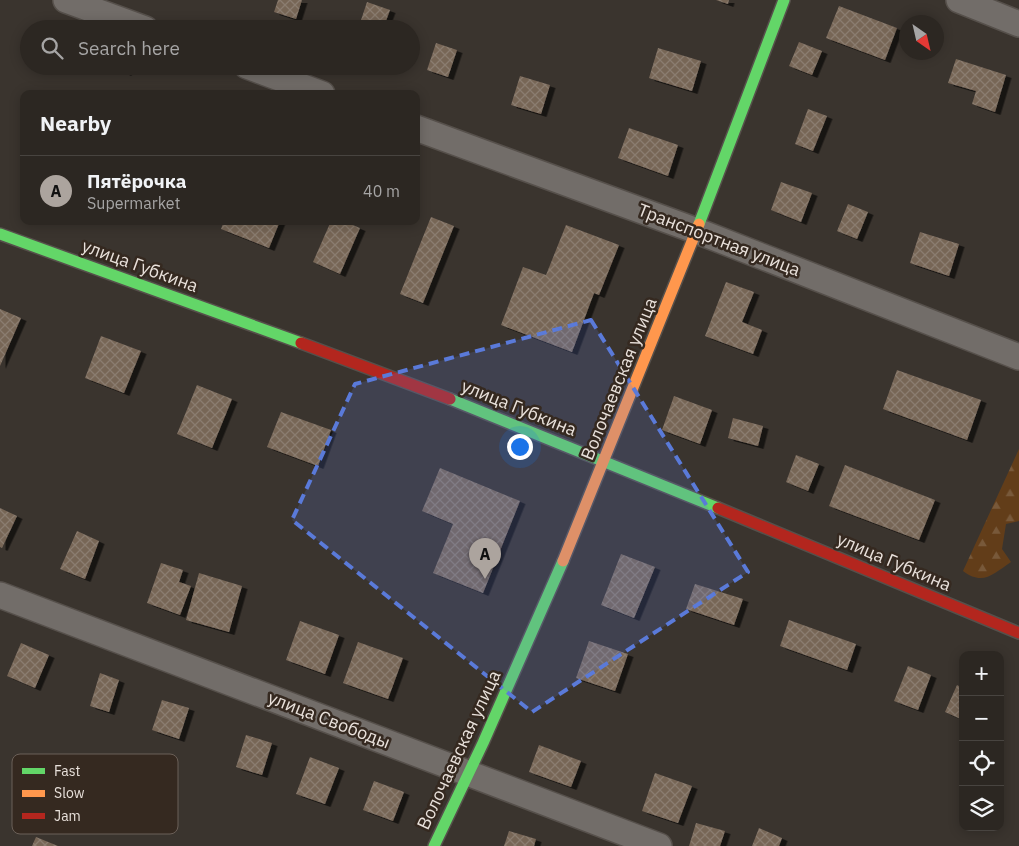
<!DOCTYPE html>
<meta charset="utf-8">
<style>
:root{--surface:#2c2722;--page:#342f2a;--text:#f1f3f6;--muted:#a6a5a5;--line:#484440;--accent:#aca49e}
body{margin:0;font-family:"IBM Plex Sans",sans-serif;background:var(--page);color:var(--text)}
.controls{position:absolute;right:15px;bottom:15px;display:grid;overflow:hidden;border-radius:10px;box-shadow:0 2px 12px #0003}
.controls button{width:45px;height:45px;display:grid;place-items:center;padding:0;border:0;border-bottom:1px solid var(--line);background:var(--surface);color:var(--text);font:25px sans-serif}
.compass{position:absolute;left:899px;top:15px;width:45px;height:45px;border-radius:50%;background:var(--surface);box-shadow:0 2px 12px #0003;rotate:146deg}
.you{position:absolute;left:519px;top:446px;width:18px;height:18px;margin:-12px;border:4px solid #fff;border-radius:50%;background:#1a73e8;box-shadow:0 0 0 8px #1a73e833}
.badge{display:grid;place-items:center;width:32px;height:32px;border-radius:50%;background:var(--accent);color:#111;font-size:16px;font-weight:700}
.pin{position:absolute;translate:-50% -41px;filter:drop-shadow(0 1px 2px #0008)}
.pin::after{content:'';position:absolute;top:26px;width:18px;height:15px;background:inherit;clip-path:polygon(0 0,100% 0,50% 100%)}
.list{margin:0;padding:0;list-style:none}
h2{display:flex;justify-content:space-between;align-items:center;height:65px;margin:0;padding:0 20px;font-size:21px}
h2 small{font-size:16px;font-weight:400;color:var(--muted)}
.list li{display:grid;grid-template-columns:32px 1fr auto;gap:15px;align-items:center;box-sizing:border-box;height:70px;padding:0 20px;border-top:1px solid var(--line)}
.list b{display:block;font-size:19px;white-space:nowrap}
.list p{margin:0;font-size:16px;white-space:nowrap;color:var(--muted)}
.list em{font-size:16px;font-style:normal;color:var(--muted)}
.icon{flex:none;width:28px;height:28px;fill:none;stroke:currentColor;stroke-width:2;stroke-linecap:round;stroke-linejoin:round}
.map{position:relative;flex:none;width:1019px;height:846px;overflow:hidden}
.search{position:absolute;background:var(--surface);box-shadow:0 2px 12px #0003;left:20px;top:20px;width:400px;height:55px;display:flex;align-items:center;gap:12px;box-sizing:border-box;padding:0 18px;border-radius:28px;color:var(--muted);font-size:19px}
.panel{position:absolute;background:var(--surface);box-shadow:0 2px 12px #0003;left:20px;top:90px;width:400px;height:135px;border-radius:10px}
.map>svg:first-child{display:block}
</style>
<div class="map">
<svg width="1019" height="846" viewBox="0 0 1019 846">
<defs>
<pattern id="forest-firs" width="22" height="20" patternUnits="userSpaceOnUse" patternTransform="scale(1.25)"><rect width="22" height="20" fill="#623d19"/><path d="M5 1l3.5 6h-7zM16 11l3.5 6h-7z" fill="#78593a"/></pattern>
<pattern id="building-cross-hatch" width="8" height="8" patternUnits="userSpaceOnUse" patternTransform="scale(1.25)"><rect width="8" height="8" fill="#776657"/><path d="M0 0l8 8M0 8l8-8" fill="none" stroke="#8a7c6f"/></pattern>
<filter id="shadow"><feDropShadow dx="5.5" dy="3" stdDeviation="0" flood-color="#0009"/></filter>
</defs>
<rect width="100%" height="100%" fill="#3a342e"/>
<!-- forest -->
<path fill="url(#forest-firs)" d="M1019,449V521L1006,524L1002,549L1011,562C993,574 983,586 963,571Z"/>
<!-- building -->
<path fill="url(#building-cross-hatch)" filter="url(#shadow)" d="M278,0H302L296,19L274,12Z
M716,0H729L728,4Z
M367,2L390,10L383,29H358Z
M839,6L897,28L885,60L826,38Z
M799,42L822,51L812,75L789,66Z
M436,43L457,50L448,77L427,70Z
M658,48L701,61L692,91L649,78Z
M956,59L1006,75L995,112L972,104L976,91L948,83Z
M109,66H128L126,73Z
M520,76L550,85L541,114L511,105Z
M808,109L827,116L813,151L795,144Z
M629,128L678,145L668,176L618,158Z
M781,182L812,193L801,222L771,210Z
M848,204L868,212L857,239L837,231Z
M431,217L454,226L423,303L400,294Z
M224,221H280L269,248L221,229Z
M331,221H343L360,228L340,274L313,262Z
M566,225L619,245L599,295L594,293L572,352L501,325L523,267L546,275Z
M920,232L959,244L949,276L910,263Z
M726,282L754,292L742,322L762,330L753,354L705,336Z
M0,309L21,318L0,366Z
M101,336L141,351L124,393L85,378Z
M897,370L981,400L967,440L883,409Z
M197,385L232,399L212,448L177,434Z
M674,396L712,410L700,444L662,430Z
M281,412L331,430L318,466L267,447Z
M733,418L763,426L758,446L728,438Z
M796,455L819,464L808,491L786,482Z
M845,465L935,500L919,540L829,506Z
M440,468L520,501L483,593L433,573L453,524L422,511Z
M0,508L17,516L2,548L0,547Z
M77,531L99,541L85,579L60,569Z
M621,554L655,567L634,618L601,605Z
M161,563L183,570L179,582L191,586L180,615L147,603Z
M199,573L242,586L229,632L186,620Z
M695,584L743,599L734,625L686,609Z
M789,620L856,644L847,670L780,646Z
M300,621L339,635L325,674L286,660Z
M589,641L628,654L615,691L576,678Z
M358,642L403,658L388,699L343,683Z
M21,643L49,655L35,688L7,676Z
M908,666L931,675L918,710L894,701Z
M100,673L119,680L109,712L90,706Z
M957,685L963,688V720L945,712Z
M162,700L189,708L179,739L152,730Z
M246,735L272,743L262,775L236,767Z
M539,745L581,761L571,787L529,772Z
M310,757L339,768L325,804L296,794Z
M655,773L692,786L678,823L642,811Z
M374,781L404,792L393,821L363,810Z
M696,823L725,831L720,846H689Z
M759,828L782,838L779,846H752Z
M509,831L536,839L534,846H504Z
M36,837L58,846H32Z"/>
<g fill="none" stroke-linecap="round" stroke-linejoin="round">
<defs>
<path id="street" d="M66,0L145,29
M959,0L1019,24
M247,66L322,94
M416,128L697,231L1019,357
M0,595L659,846"/>
<path id="fast" d="M699,224L784,0
M0,234L301,343
M450,399L718,508
M434,846L483,743L563,561"/>
<path id="slow" d="M563,561L699,224"/>
<path id="jam" d="M301,343L450,399
M718,508L1019,633"/>
</defs>
<!-- street casing -->
<use href="#street" stroke="#56504b" stroke-width="28"/>
<!-- fast casing -->
<use href="#fast" stroke="#56504b" stroke-width="14"/>
<!-- slow casing -->
<use href="#slow" stroke="#56504b" stroke-width="14"/>
<!-- jam casing -->
<use href="#jam" stroke="#56504b" stroke-width="14"/>
<!-- street -->
<use href="#street" stroke="#726d69" stroke-width="25"/>
<!-- fast -->
<use href="#fast" stroke="#63d668" stroke-width="11"/>
<!-- slow -->
<use href="#slow" stroke="#ff974d" stroke-width="11"/>
<!-- jam -->
<use href="#jam" stroke="#b3261e" stroke-width="11"/>
</g>
<!-- marked area -->
<path fill="#5a7ad9" fill-opacity="0.2" stroke="#5a7ad9" stroke-width="4" stroke-dasharray="10 6" stroke-linejoin="round" d="M591,320L748,572L532,712L292,520L355,384Z"/>
<g text-anchor="middle" stroke-width="5" stroke-linejoin="round" paint-order="stroke">
<!-- street labels -->
<g font-size="18" fill="#e9e1db" stroke="#352920">
<text transform="translate(719 240) rotate(21)" y="6">Транспортная улица</text>
<text transform="translate(140 266) rotate(20)" y="6">улица Губкина</text>
<text transform="translate(619 379) rotate(-68)" y="6">Волочаевская улица</text>
<text transform="translate(519 408) rotate(22)" y="6">улица Губкина</text>
<text transform="translate(894 562) rotate(23)" y="6">улица Губкина</text>
<text transform="translate(329 720) rotate(21)" y="6">улица Свободы</text>
<text transform="translate(459 750) rotate(-65)" y="6">Волочаевская улица</text>
</g>
</g>
<!-- legend -->
<rect x="12" y="754" width="166" height="80" rx="8" fill="#352920" stroke="#6b6058" stroke-width="1"/>
<rect x="22" y="768" width="23" height="6" fill="#63d668"/>
<rect x="22" y="790" width="23" height="7" fill="#ff974d"/>
<rect x="22" y="813" width="23" height="6" fill="#b3261e"/>
<g font-size="14" fill="#e9e1db">
<text x="54" y="776">Fast</text>
<text x="54" y="798">Slow</text>
<text x="54" y="821">Jam</text>
</g>
</svg>
<div class="controls">
<button>+</button>
<button>−</button>
<button><svg class="icon" aria-label="locate" viewBox="0 0 24 24"><circle cx="12" cy="12" r="6"/><path d="M12 2v4M12 18v4M2 12h4M18 12h4"/></svg></button>
<button><svg class="icon" aria-label="layers" viewBox="0 0 24 24"><path d="M12 4l9 5-9 5-9-5zM3 14l9 5 9-5"/></svg></button>
</div>
<svg class="compass" viewBox="-18 -18 36 36"><path d="M0-13l5 13h-10z" fill="#e53935"/><path d="M0 13l5-13h-10z" fill="#a6a5a5"/></svg>
<div class="you"></div>
<div class="pin badge" style="left:485px;top:579px">A</div>
<div class="search"><svg class="icon" aria-label="search" viewBox="0 0 24 24"><circle cx="10" cy="10" r="6"/><path d="M15 15l6 6"/></svg>Search here</div>
<section class="panel">
<h2>Nearby<small></small></h2>
<ul class="list">
<li><span class="badge">A</span><div><b>Пятёрочка</b><p>Supermarket</p></div><em>40 m</em></li>
</ul>
</section>
</div>
